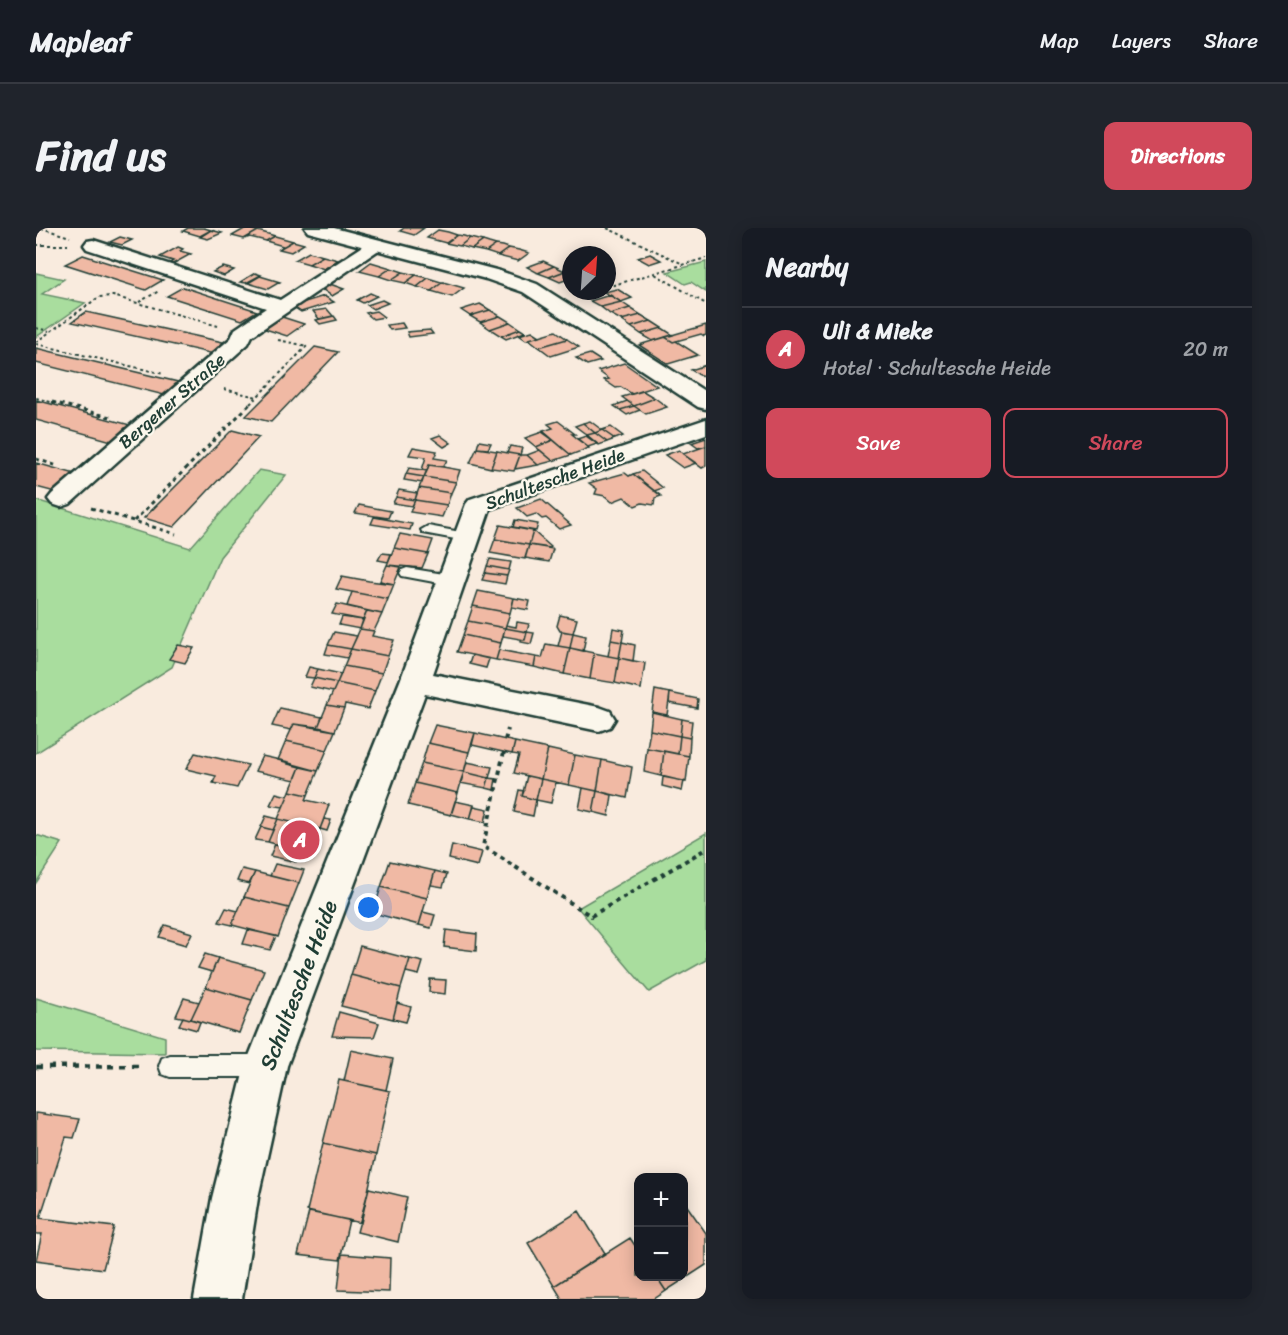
<!DOCTYPE html>
<meta charset="utf-8">
<style>
:root{--surface:#171b24;--page:#20242c;--text:#f1f3f6;--muted:#9ea1a6;--line:#363941;--accent:#d1495b}
body{margin:0;font-family:Sriracha,sans-serif;background:var(--page);color:var(--text)}
.controls{position:absolute;right:18px;bottom:18px;display:grid;overflow:hidden;border-radius:12px;box-shadow:0 3px 15px #0003}
.controls button{width:54px;height:54px;display:grid;place-items:center;padding:0;border:0;border-bottom:2px solid var(--line);background:var(--surface);color:var(--text);font:30px sans-serif}
.compass{position:absolute;left:526px;top:18px;width:54px;height:54px;border-radius:50%;background:var(--surface);box-shadow:0 3px 15px #0003;rotate:25deg}
.you{position:absolute;left:333px;top:680px;width:21px;height:21px;margin:-15px;border:4px solid #fff;border-radius:50%;background:#1a73e8;box-shadow:0 0 0 9px #1a73e833}
.badge{display:grid;place-items:center;width:39px;height:39px;border-radius:50%;background:var(--accent);color:#fff;font-size:20px;font-weight:700}
.pin{position:absolute;translate:-50% -50%;border:3px solid #fff;box-shadow:0 2px 6px #0006}
.list{margin:0;padding:0;list-style:none}
h2{display:flex;justify-content:space-between;align-items:center;height:78px;margin:0;padding:0 24px;font-size:26px}
h2 small{font-size:20px;font-weight:400;color:var(--muted)}
.list li{display:grid;grid-template-columns:39px 1fr auto;gap:18px;align-items:center;box-sizing:border-box;height:84px;padding:0 24px;border-top:2px solid var(--line)}
.list b{display:block;font-size:22px;white-space:nowrap}
.list p{margin:0;font-size:20px;white-space:nowrap;color:var(--muted)}
.list em{font-size:20px;font-style:normal;color:var(--muted)}
.actions{display:flex;gap:12px;padding:18px 24px}
.actions a{flex:1;padding:14px 0;border:2px solid var(--accent);border-radius:12px;text-align:center;font-size:21px;color:var(--accent)}
.actions .main{background:var(--accent);color:#fff}
.map{position:relative;flex:none;width:670px;height:1071px;overflow:hidden;border-radius:12px}
header{display:flex;align-items:center;gap:36px;box-sizing:border-box;height:84px;padding:0 30px;background:var(--surface);border-bottom:2px solid var(--line)}
header strong{font-size:28px}
nav{display:flex;gap:33px;margin-inline-start:auto;font-size:21px}
.intro{display:flex;align-items:center;justify-content:space-between;box-sizing:border-box;height:144px;padding:0 36px}
h1{margin:0;font-size:42px}
.button{padding:15px 27px;border-radius:12px;background:var(--accent);color:#fff;font-size:21px;font-weight:700}
main{display:flex;gap:36px;padding:0 36px}
aside{flex:1;background:var(--surface);border-radius:12px;box-shadow:0 3px 15px #0003}
.map>svg:first-child{display:block}
</style>
<header>
<strong>Mapleaf</strong>
<nav><a>Map</a><a>Layers</a><a>Share</a></nav>
</header>
<div class="intro"><h1>Find us</h1><a class="button">Directions</a></div>
<main>
<div class="map">
<svg width="670" height="1071" viewBox="0 0 670 1071">
<rect width="100%" height="100%" fill="#f9ebde"/>
<filter id="ink" filterUnits="userSpaceOnUse"><feTurbulence type="fractalNoise" baseFrequency=".0167" numOctaves="2"/><feDisplacementMap in="SourceGraphic" scale="12" xChannelSelector="R" yChannelSelector="G"/><feConvolveMatrix kernelMatrix="1 2 1 2 8 2 1 2 1" color-interpolation-filters="sRGB"/></filter>
<g filter="url(#ink)">
<!-- green -->
<path fill="#a9dd9e" stroke="#648d69" stroke-width="1.5" d="M670,34V64L655,54L649,56L631,44Z
M0,45L28,51L6,66L49,75L0,109Z
M223,242L250,247L184,329L136,439L0,525V272L154,320Z
M670,605V732L613,764L542,680Z
M0,607L26,615L0,655Z
M0,770L129,809V825L0,823Z"/>
<!-- building -->
<path fill="#f0b9a4" stroke="#1f3d34" stroke-width="1.5" d="M152,0H168L175,2L164,8L147,3Z
M210,0L222,3L208,11L196,8Z
M368,0H388L378,7L364,3Z
M175,2L186,5L172,11L164,9Z
M402,2L412,4L421,7L410,15L391,10Z
M222,3L239,8L230,13L214,9L208,11Z
M421,7L428,8L434,10L424,18L410,15Z
M239,8L257,13L243,21L247,18L230,13Z
M84,9L96,12L86,17L74,14Z
M434,10L447,13L436,21L424,18Z
M257,13L268,16L255,24L243,21Z
M447,13L453,15L460,17L450,24L436,21Z
M460,17L467,18L473,20L462,28L450,24Z
M142,19L147,21L144,23L155,26L135,37L132,36L137,33L124,29Z
M473,20L483,22L493,25L482,33L462,28Z
M273,24L287,28L273,36L259,32Z
M614,26L625,32L613,36L602,30Z
M47,27L127,52L110,62L29,36Z
M287,28L302,32L288,41L273,36Z
M507,33L518,38L502,45L491,39Z
M335,34L355,40L343,48L323,43Z
M518,38L529,43L513,49L502,45Z
M187,39L198,42L188,48L177,44Z
M355,40L367,44L355,52L343,48Z
M529,43L535,46V50L524,54L513,49Z
M367,44L380,47L369,55L355,52Z
M219,45L225,47L210,55L204,54Z
M380,47L392,50L381,59L369,55Z
M224,48L244,54L232,61L212,55Z
M392,50L405,54H407L395,63L381,59Z
M407,54L428,60L416,69L395,63Z
M291,55L308,61L296,68L283,59Z
M147,59L221,83L206,92L131,68Z
M581,61L596,70L585,74L568,64Z
M334,65L341,68L327,75L321,72Z
M574,67L585,74L565,79L554,73Z
M288,68L298,74L265,84L256,78Z
M346,72L352,75L337,81L331,77Z
M585,74L594,80L574,86L565,79Z
M444,76L454,82L434,88L425,82Z
M594,80L605,87L585,92L574,86Z
M291,81L297,88L283,91L277,83Z
M454,82L464,88L444,94L434,88Z
M340,83L348,89L337,91L330,85Z
M50,84L191,115L178,126L36,94Z
M605,87L615,93L595,99L585,92Z
M243,88L268,96L251,108L226,100Z
M298,88L301,92L284,96L280,92Z
M464,88L474,94L454,101L444,94Z
M615,93L626,100L605,106L595,99Z
M474,94L484,101L465,108L454,101Z
M366,95L369,100L354,102L351,97Z
M670,97V107L668,108L665,106L637,114L629,109Z
M626,100L637,107L617,113L605,106Z
M484,101L489,104L470,111L465,108Z
M394,102L397,106L373,109L371,104Z
M496,103L504,108L490,112L483,107Z
M520,103L531,111L503,119L493,111Z
M629,109L637,114L640,113L662,127L632,136L603,117Z
M531,111L543,119L515,128L503,119Z
M279,119L302,124L235,194L210,188Z
M0,120L146,155L132,168L0,135Z
M554,126L565,133L551,137L540,130Z
M588,135L621,158L596,166L585,159L580,160L568,152L573,151L562,143Z
M670,137V151L655,142Z
M607,163L619,170L598,178L586,169Z
M619,170L631,179L610,186L598,178Z
M0,172L98,198L79,214L0,192Z
M591,173L598,178L584,182L578,178Z
M598,178L604,182L591,187L584,182Z
M522,193L539,206H536L553,220L535,227L507,203L517,200L512,196Z
M554,193L566,202L559,205L547,195Z
M547,195L559,205L551,207L539,198Z
M575,199L587,208L579,211L566,202Z
M196,202L223,209L138,299L108,290Z
M566,202L579,211L571,214L559,205Z
M506,204L517,212L500,219L489,210Z
M559,205L571,214L563,217L551,207Z
M404,207L415,215L408,219L396,210Z
M550,208L561,216L552,219L541,211Z
M670,210V218L662,220L655,215Z
M517,212L535,227L517,233L500,219Z
M443,213L455,215L452,221L441,220Z
M474,218L486,220L484,227L471,225Z
M670,218V238L666,240L647,226Z
M377,219L401,223L398,230L411,232L407,239L393,237L391,243L386,242L390,229L373,227Z
M441,220L461,223L455,240L434,235Z
M504,222L517,233L502,237L491,227Z
M643,222L647,226L660,235L647,240L629,227Z
M461,223L484,227L478,243L455,240Z
M484,227H491L502,237L479,241Z
M0,235L43,247L23,265L0,259Z
M393,237L407,239L424,242L420,254L388,249Z
M373,240L386,242L391,243L388,249L370,246Z
M606,243L627,260L618,263L597,246Z
M589,245L593,248L597,246L625,268L619,270L618,277L606,275L599,278L588,269L576,274L569,268L559,266L561,261L553,255Z
M370,246L388,249L386,255L368,252Z
M388,249L420,254L415,265L383,260Z
M383,260L415,265L411,277L379,272Z
M363,262L381,265L379,272L360,269Z
M360,269L379,272L376,278L357,275Z
M505,271L535,297L523,301L510,290L506,291L500,286L491,289L481,280Z
M379,272L411,277L406,289L374,284Z
M323,277L355,283L352,290L319,285Z
M338,289L376,296L374,302L335,296Z
M479,292L502,296L500,303L477,299Z
M464,297L497,303L493,317L459,311Z
M497,303L515,319L514,320L493,317Z
M364,306L397,312L392,326L358,320Z
M459,311L493,317L489,331L454,325Z
M493,317L517,321L513,334L489,330Z
M358,320L392,326L386,340L351,337Z
M346,325L355,326L352,334L342,332Z
M454,331L475,334L473,342L451,338Z
M351,337L365,339L358,356L344,353Z
M451,338L473,342L471,348L449,345Z
M449,345L471,348L469,356L446,352Z
M306,348L333,353L358,356L352,371L300,361Z
M442,363L478,370L474,385L437,378Z
M316,364L352,371L346,386L311,378Z
M478,370L494,373L492,382L476,379Z
M301,376L331,383L327,392L296,386Z
M437,378L474,385L469,400L432,393Z
M331,383L346,386L338,403L324,401Z
M524,387L541,391L537,405L524,403L521,398Z
M306,389L327,392L324,401L303,397Z
M432,393L469,400L465,415L427,407Z
M481,394L493,396L491,404L469,400L470,397L480,399Z
M469,400L491,404L489,412L467,408Z
M577,400L588,402L586,414L575,412Z
M324,401L338,403L336,408L358,412L352,428L315,421Z
M526,403L537,405L534,420L522,418Z
M298,404L321,408L315,421L292,417Z
M491,404L498,405L495,416L485,414V412H489Z
M537,405L550,408L547,423L534,420Z
M427,407L465,415L460,432L421,424Z
M575,412L586,414L583,430L572,428Z
M586,414L599,417L597,433L583,430Z
M510,416L534,420L528,446L498,439L500,429L506,430Z
M142,417L158,420L149,435L133,431Z
M292,417L315,421L311,430L289,426Z
M534,420L558,425L554,451L528,446Z
M315,421L352,428L346,445L308,438Z
M463,422L500,429L498,439L460,432Z
M558,425L583,430L579,455L554,451Z
M436,427L453,431L450,440L433,436Z
M583,430L609,435L605,461L579,455Z
M308,438L346,445L339,463L301,455Z
M273,439L282,441L278,450L269,449Z
M282,441L305,446L301,455L278,450Z
M278,450L301,455L297,464L274,459Z
M301,455L339,463L332,481L309,476L308,480L291,477Z
M619,462L634,465L631,487L616,484Z
M634,465L662,471L661,480L633,475Z
M291,477L308,480L299,503L282,499Z
M244,480L286,489L282,499L258,496L255,502L236,498Z
M616,484L646,491L644,508L614,502Z
M646,491L656,493L654,510L644,508Z
M258,496L299,503L291,522L250,513Z
M399,497L439,505L433,524L392,515Z
M614,502L644,508L642,526L611,520Z
M439,505L479,514L476,526L436,517Z
M644,508L654,510L653,528L642,526Z
M250,513L291,522L282,543L242,532Z
M479,514L512,521L505,551L478,545L483,527L476,526Z
M392,515L433,524L428,544L386,535Z
M611,520L628,523L625,548L608,544Z
M512,521L539,527L533,557L505,551Z
M628,523L653,528L650,554L625,548Z
M159,525L212,537L201,560L177,555L180,548L150,541Z
M539,527L566,532L561,563L533,557Z
M226,528L253,534L252,536L264,539L259,552L219,543Z
M566,532L596,539L591,570L561,563Z
M431,534L456,539L453,550L428,544Z
M386,535L428,544L422,565L379,555Z
M264,539L282,543L272,567L254,563Z
M428,544L453,550L450,560L424,555Z
M491,548L505,551L500,572L486,568Z
M627,549L648,553L646,563L626,558Z
M453,550L460,551L458,562L450,560Z
M505,551L520,554L515,575L500,572Z
M379,555L422,565L415,587L372,577Z
M547,560L561,563L557,584L543,581Z
M483,562L488,563L486,568L500,572L497,588L478,584Z
M254,563L272,567L270,572L293,577L284,601L242,591Z
M561,563L576,567L573,588L557,584Z
M240,565L252,568L247,579L234,577Z
M419,573L438,577L434,591L415,586Z
M438,578L452,581L449,594L434,591Z
M230,588L242,591L237,602L225,599Z
M242,591L284,601L274,625L232,614Z
M288,591L295,592L291,603L284,601Z
M225,599L237,602L232,614L219,612Z
M239,616L265,623L260,634L234,628Z
M416,617L446,624L442,638L413,631Z
M354,633L399,643L391,670L345,659Z
M239,636L268,642L263,655L234,648Z
M206,641L219,644L213,656L201,653Z
M399,643L411,646L407,659L395,657Z
M219,644L263,655L253,680L208,669Z
M345,659L391,670L383,697L337,685Z
M208,669L253,680L242,709L196,697Z
M190,680L202,683L196,697L183,694Z
M387,684L399,687L395,700L383,697Z
M129,697L156,705L150,717L123,709Z
M212,702L240,708L234,722L207,716Z
M410,702L441,706L440,723L408,719Z
M324,718L374,731L365,760L315,747Z
M169,726L182,730L176,744L162,740Z
M182,730L228,742L216,772L170,759Z
M374,731L387,734L383,747L370,744Z
M315,747L365,760L357,791L305,778Z
M394,751L410,752L409,766L393,764Z
M170,759L216,772L203,805L155,791Z
M148,770L163,774L155,791L140,788Z
M361,775L375,779L370,794L357,791Z
M303,784L343,795L338,809L296,808Z
M147,789L164,794L161,802L143,797Z
M315,822L357,831L350,862L308,853Z
M303,852L354,863L340,927L287,915Z
M0,885L44,891L38,910L30,909L4,990L78,999L67,1041L0,1032L6,1006H0Z
M287,915L340,927L325,995L271,983Z
M333,960L371,969L362,1014L321,1004Z
M649,975L670,1005V1037L630,1063L620,1048H648Z
M543,983L569,1025L518,1058L492,1015Z
M273,984L313,992L304,1032L262,1027Z
M594,1010L602,1022V1048H620L630,1063L618,1071H526L518,1058Z
M306,1026L354,1030L353,1064L302,1062Z"/>
<g fill="none" stroke-linecap="round" stroke-linejoin="round">
<defs>
<path id="service" d="M392,298L430,305L437,309L430,313L387,305L385,302Z
M371,340L414,347L422,352L414,357L366,348L364,345L366,342Z
M134,827H230L238,830L241,838L238,846L230,849H134L126,846L123,838L126,830Z"/>
<path id="minor" d="M57,12L244,72L335,13H347L350,17L216,108L212,116L34,276L25,279L16,276L12,271L16,266L195,110L199,101L230,80L51,21L48,17L51,13Z
M670,191V206L454,281L397,446L563,479L574,483L579,491L574,499L563,503L389,466L251,838L222,970L206,1071H158L176,970L209,838L364,453L430,276L434,271Z"/>
<path id="tertiary" d="M269,0H298L464,43L501,56L670,164V181L662,179L487,64L450,51L272,4Z"/>
</defs>
<!-- service casing -->
<use href="#service" stroke="#1f3d34" stroke-width="4"/>
<!-- minor casing -->
<use href="#minor" stroke="#1f3d34" stroke-width="5"/>
<!-- tertiary casing -->
<use href="#tertiary" stroke="#1f3d34" stroke-width="5"/>
<!-- path-far3 -->
<path stroke="#1f3d34" stroke-width="2" stroke-dasharray="3 3" stroke-linecap="butt" d="M5,0L34,9
M571,0L647,36
M0,17H32
M619,46L670,76
M571,59L670,30
M547,66L556,63
M103,74L123,63
M0,100L13,103
M0,114L63,69L77,68L182,98
M0,116L128,146
M188,161L221,169
M0,170L22,176
M214,176L271,118L242,112"/>
<!-- path-far2 -->
<path stroke="#1f3d34" stroke-width="3" stroke-dasharray="4 4" stroke-linecap="butt" d="M16,174L78,190
M0,231L22,238
M55,280L140,306
M98,293L216,174"/>
<!-- path-far1 -->
<path stroke="#1f3d34" stroke-width="4" stroke-dasharray="4.5 4.5" stroke-linecap="butt" d="M469,512L472,501
M468,524L447,618L555,688L670,621"/>
<!-- path -->
<path stroke="#1f3d34" stroke-width="4.5" stroke-dasharray="6 6" stroke-linecap="butt" d="M0,839L107,838"/>
<!-- service -->
<use href="#service" fill="#fbf7ec" fill-rule="evenodd"/>
<!-- minor -->
<use href="#minor" fill="#fbf7ec" fill-rule="evenodd"/>
<!-- tertiary -->
<use href="#tertiary" fill="#fbf7ec" fill-rule="evenodd"/>
</g>
</g>
<g text-anchor="middle" stroke-width="4.5" stroke-linejoin="round" paint-order="stroke">
<!-- far-street labels -->
<g font-size="18" fill="#1f3d34" stroke="#fbf7ec">
<text transform="translate(136 173) rotate(-41)" y="6">Bergener Straße</text>
<text transform="translate(519 251) rotate(-20)" y="6">Schultesche Heide</text>
</g>
<!-- street labels -->
<g font-size="22" fill="#1f3d34" stroke="#fbf7ec">
<text transform="translate(262 757) rotate(-69)" y="8">Schultesche Heide</text>
</g>
</g>
</svg>
<div class="controls">
<button>+</button>
<button>−</button>
</div>
<svg class="compass" viewBox="-18 -18 36 36"><path d="M0-13l5 13h-10z" fill="#e53935"/><path d="M0 13l5-13h-10z" fill="#9ea1a6"/></svg>
<div class="you"></div>
<div class="pin badge" style="left:264px;top:612px">A</div>
</div>
<aside>
<h2>Nearby<small></small></h2>
<ul class="list">
<li><span class="badge">A</span><div><b>Uli &amp; Mieke</b><p>Hotel · Schultesche Heide</p></div><em>20 m</em></li>
</ul>
<div class="actions"><a class="main">Save</a><a>Share</a></div>
</aside>
</main>
